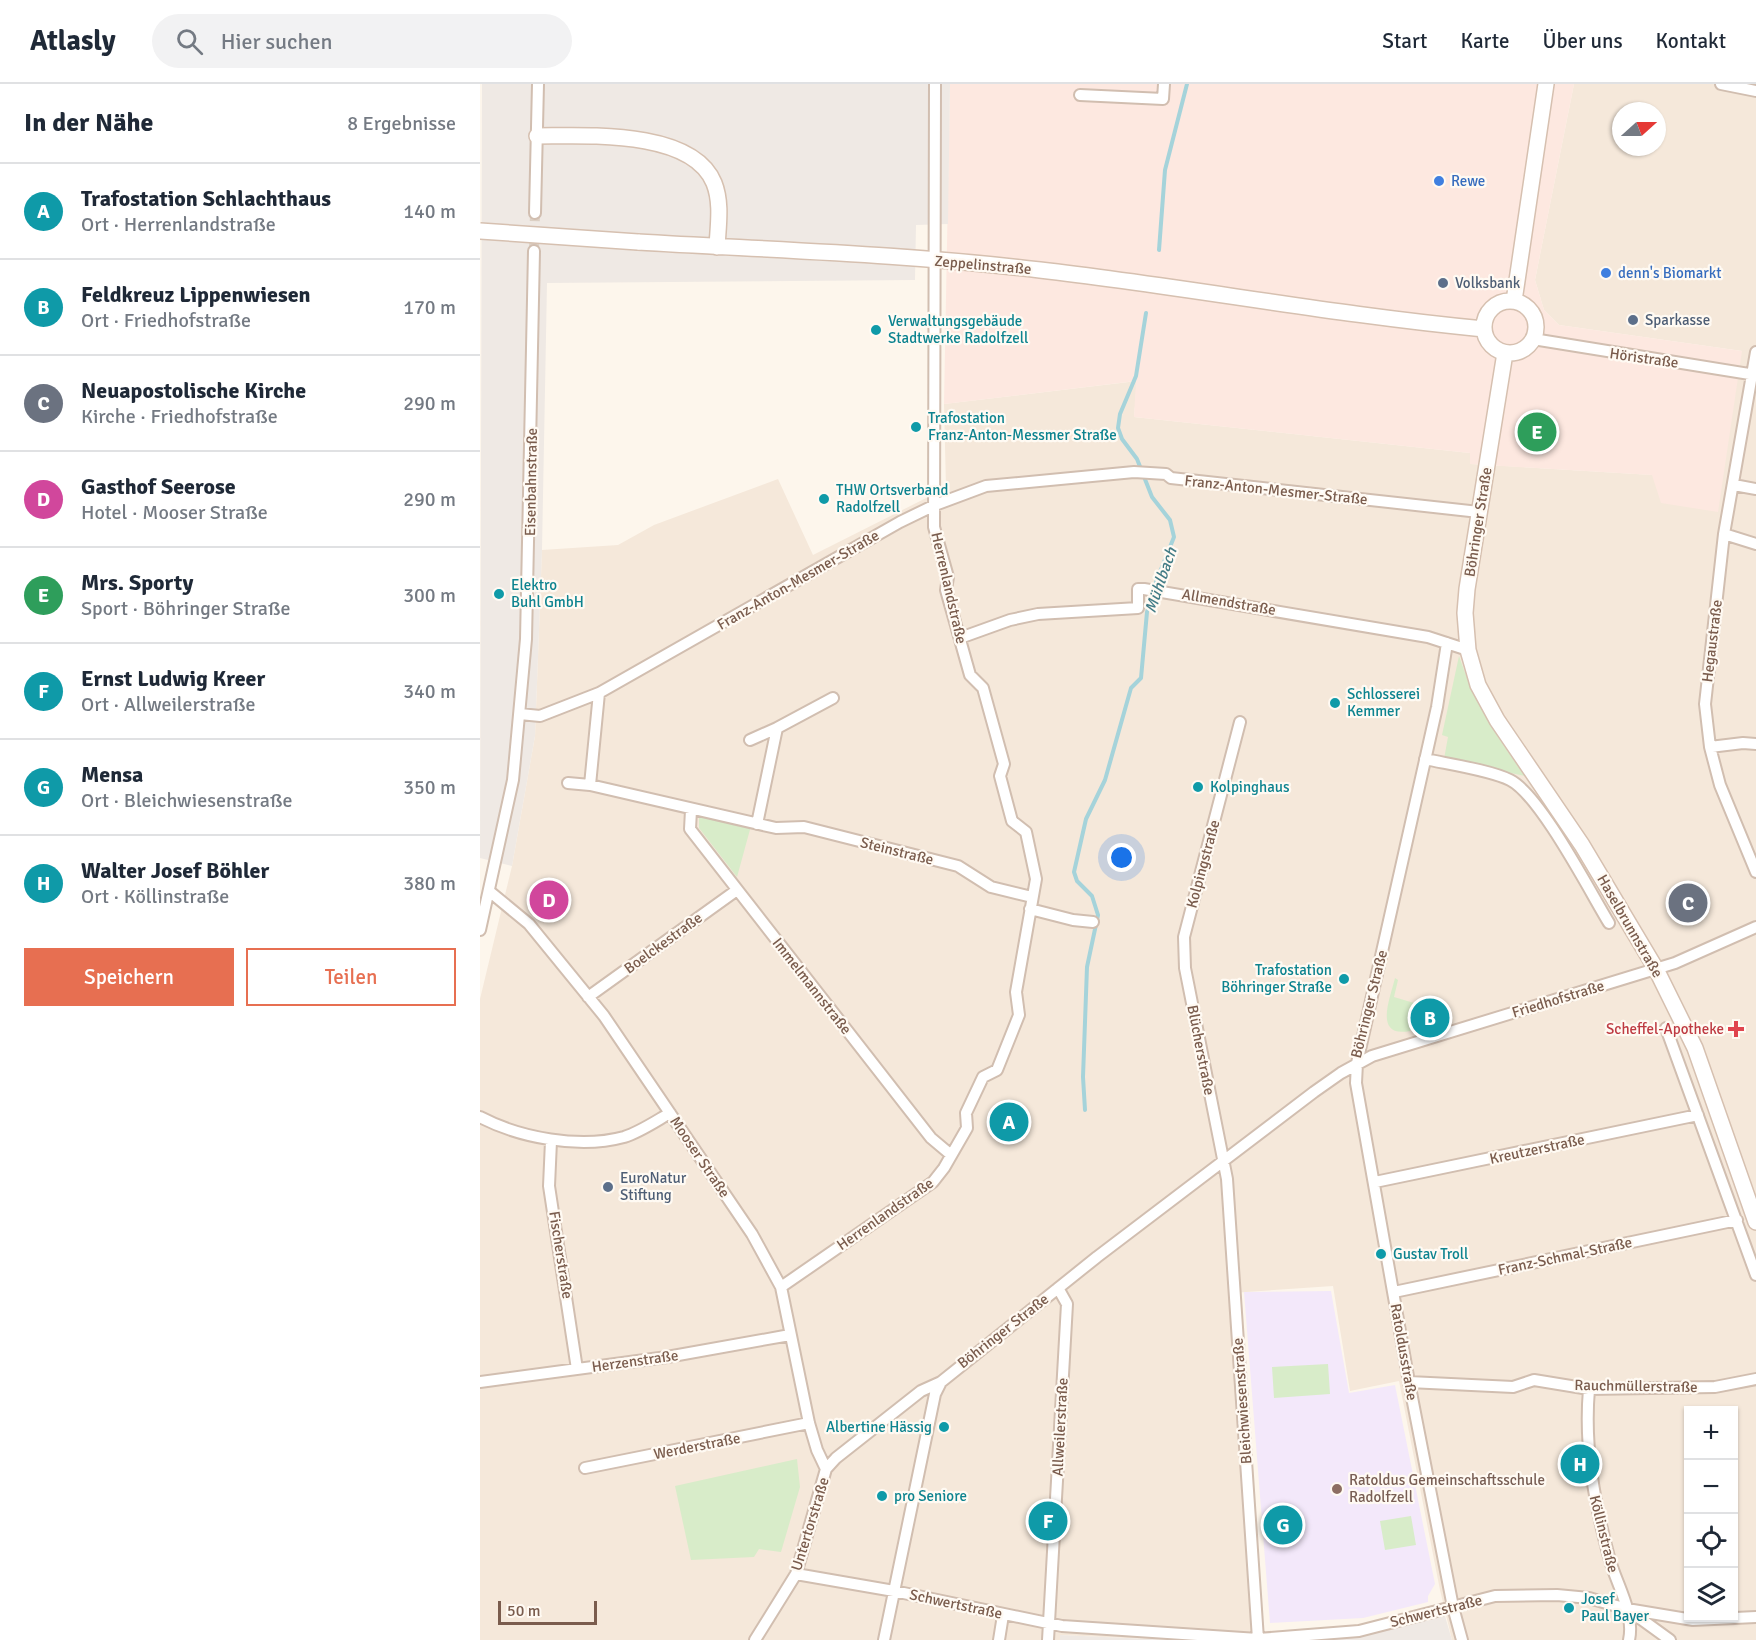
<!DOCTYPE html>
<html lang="de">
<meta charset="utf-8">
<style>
:root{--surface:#fff;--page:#f2f2f3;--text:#1f2937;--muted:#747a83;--line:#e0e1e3;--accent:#e76f51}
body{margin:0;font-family:Signika,sans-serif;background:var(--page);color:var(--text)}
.controls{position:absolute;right:18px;bottom:18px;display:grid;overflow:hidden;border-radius:0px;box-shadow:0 2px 4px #0004}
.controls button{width:54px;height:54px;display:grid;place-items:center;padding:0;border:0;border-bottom:2px solid var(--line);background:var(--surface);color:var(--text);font:30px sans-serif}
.compass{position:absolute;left:1132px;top:18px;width:54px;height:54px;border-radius:50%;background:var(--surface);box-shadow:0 2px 4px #0004;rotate:69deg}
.scale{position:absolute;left:18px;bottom:15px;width:99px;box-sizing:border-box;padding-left:6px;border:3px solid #7a5c4d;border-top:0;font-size:16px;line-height:21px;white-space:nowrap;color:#7a5c4d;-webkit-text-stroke:4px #fffaf3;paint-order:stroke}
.you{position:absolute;left:642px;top:774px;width:21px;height:21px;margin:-15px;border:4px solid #fff;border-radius:50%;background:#1a73e8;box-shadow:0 0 0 9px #1a73e833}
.badge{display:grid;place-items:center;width:39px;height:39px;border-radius:50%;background:var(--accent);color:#fff;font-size:20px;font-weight:700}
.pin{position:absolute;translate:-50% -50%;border:3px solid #fff;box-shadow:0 2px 6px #0006}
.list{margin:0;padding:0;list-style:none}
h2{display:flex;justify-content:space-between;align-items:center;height:78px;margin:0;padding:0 24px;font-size:26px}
h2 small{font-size:20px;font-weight:400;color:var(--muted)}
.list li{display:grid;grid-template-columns:39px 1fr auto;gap:18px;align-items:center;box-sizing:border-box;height:96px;padding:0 24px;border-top:2px solid var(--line)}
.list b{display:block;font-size:22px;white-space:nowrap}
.list p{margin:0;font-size:20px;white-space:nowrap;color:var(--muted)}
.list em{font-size:20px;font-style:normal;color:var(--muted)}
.actions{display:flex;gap:12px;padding:18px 24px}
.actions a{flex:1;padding:14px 0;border:2px solid var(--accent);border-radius:0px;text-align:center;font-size:21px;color:var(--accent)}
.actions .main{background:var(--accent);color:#fff}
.icon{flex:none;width:33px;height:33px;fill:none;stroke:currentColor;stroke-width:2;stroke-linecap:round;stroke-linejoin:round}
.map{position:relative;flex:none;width:1276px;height:1556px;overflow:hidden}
header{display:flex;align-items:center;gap:36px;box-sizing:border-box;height:84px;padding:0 30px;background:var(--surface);border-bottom:2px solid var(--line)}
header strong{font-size:28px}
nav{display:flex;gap:33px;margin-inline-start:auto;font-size:21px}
.search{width:420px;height:54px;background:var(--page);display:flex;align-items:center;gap:15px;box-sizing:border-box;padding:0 21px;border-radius:33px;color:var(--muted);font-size:22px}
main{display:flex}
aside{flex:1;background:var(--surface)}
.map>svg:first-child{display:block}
</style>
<header>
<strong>Atlasly</strong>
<div class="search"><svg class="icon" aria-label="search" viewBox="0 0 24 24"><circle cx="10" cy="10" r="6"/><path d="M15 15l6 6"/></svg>Hier suchen</div>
<nav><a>Start</a><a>Karte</a><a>Über uns</a><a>Kontakt</a></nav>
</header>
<main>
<aside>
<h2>In der Nähe<small>8 Ergebnisse</small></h2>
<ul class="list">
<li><span class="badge" style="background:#0f9aa8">A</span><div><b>Trafostation Schlachthaus</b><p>Ort · Herrenlandstraße</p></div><em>140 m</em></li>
<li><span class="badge" style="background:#0f9aa8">B</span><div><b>Feldkreuz Lippenwiesen</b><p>Ort · Friedhofstraße</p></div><em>170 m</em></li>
<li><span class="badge" style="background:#6b7280">C</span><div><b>Neuapostolische Kirche</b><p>Kirche · Friedhofstraße</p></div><em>290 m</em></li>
<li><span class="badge" style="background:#d1479c">D</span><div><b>Gasthof Seerose</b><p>Hotel · Mooser Straße</p></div><em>290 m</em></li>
<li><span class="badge" style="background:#2e9e5b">E</span><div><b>Mrs. Sporty</b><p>Sport · Böhringer Straße</p></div><em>300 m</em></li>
<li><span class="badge" style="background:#0f9aa8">F</span><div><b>Ernst Ludwig Kreer</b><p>Ort · Allweilerstraße</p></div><em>340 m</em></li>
<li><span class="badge" style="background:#0f9aa8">G</span><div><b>Mensa</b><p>Ort · Bleichwiesenstraße</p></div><em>350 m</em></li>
<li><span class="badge" style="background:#0f9aa8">H</span><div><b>Walter Josef Böhler</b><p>Ort · Köllinstraße</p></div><em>380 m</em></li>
</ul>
<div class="actions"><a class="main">Speichern</a><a>Teilen</a></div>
</aside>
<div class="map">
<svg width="1276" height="1556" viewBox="0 0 1276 1556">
<rect width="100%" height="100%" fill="#fdf6ec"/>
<!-- residential -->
<path fill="#f5e8da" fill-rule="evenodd" d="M1094,0H1276V1556H972L960,1506L919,1297L870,1307L853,1202L752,1209L773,1556H691L581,1551L580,1556H0V915L32,782L55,652L62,466L138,461L174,441L298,395L333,471L466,404L464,320L657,297L654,333L990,369L991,380L1173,391L1262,267L1079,241L1064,226L1055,196ZM1141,27H1177V63H1141ZM1208,1326H1254V1534H1208Z"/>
<!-- commercial -->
<path fill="#fde8e0" d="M470,0H1094L1055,196L1064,226L1079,241L1262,267L1238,428L1181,419L1172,391L990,380V369L654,333L656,297L464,320Z"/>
<!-- industrial -->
<path fill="#efe9e4" d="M2,0H470L468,140L436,141L435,196L67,199L62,466L55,652L32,782L0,774Z
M965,1532L972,1556H817L881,1551Z
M580,1551L691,1556H580Z"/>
<!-- education -->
<path fill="#f3e8fa" d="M851,1207L869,1309L915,1301L955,1500L948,1512V1518L883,1534L790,1539L764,1208Z"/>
<!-- green -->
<path fill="#d8ecc9" d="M979,572C994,618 1017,653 1045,692L964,675L968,653L962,651Z
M223,732L271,742L257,793L219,744V734Z
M915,894L918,896L914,913L964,928L967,930L966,936L956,938L952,931L934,932L930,947C893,954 910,915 915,894Z
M848,1280L850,1310L794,1314L792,1283Z
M317,1375L320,1403L301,1468L279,1465L274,1473L211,1476L195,1402Z
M931,1432L936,1461L905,1466L900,1437Z"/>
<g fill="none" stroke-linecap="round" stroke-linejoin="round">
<!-- stream -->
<path stroke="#a5d3da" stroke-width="4" d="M679,166L685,86L707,0
M605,1026L603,993L607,883L618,831L612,812L597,797L594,788L606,735L625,696L651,604L661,594L667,528L676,498L694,453L690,436L672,413L657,375L642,355L638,344L640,330L656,292L666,229"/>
<!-- street-tunnel -->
<path stroke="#dcd0c4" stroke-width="10" stroke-dasharray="10 5" stroke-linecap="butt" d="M54,167L55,129"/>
<defs>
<path id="street" d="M1241,0L1276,7
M600,11L683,15L684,0
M55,129L58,0
M1053,255L1276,291
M1276,268L1244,450L1225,620L1230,663L1240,701L1276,788
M1254,401L1276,405
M1244,450L1276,460
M480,554L530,536L558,530L658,524V505H664L948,553L988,566
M967,559L957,623L877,979L876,999L929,1298L973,1523L982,1556
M40,630L60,632L119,609L420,438L455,421L506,402L654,388L686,390L691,394L999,428
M760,638L704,853L705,884L747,1095L778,1555
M270,656L297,644
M1230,663L1263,659L1276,660
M945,675C968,680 1010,686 1030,696C1060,711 1109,806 1129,839
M88,699L110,701L296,744L324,743L478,782L511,803L552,813
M110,701L119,609
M211,726L210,745L451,1054L470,1070
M277,740L297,644L353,614
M9,807L49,840L124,932L272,1150L301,1203L329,1339L337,1366L346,1385
M550,825L593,836L613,838
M0,846L33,696L46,555L54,167
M108,913L257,806
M1186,944L1276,1191
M0,1033C40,1054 100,1065 144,1053C160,1048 176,1037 190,1029
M71,1057L69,1102L97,1285
M895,1098L1218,1031
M301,1203L453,1098L464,1084L487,1044L486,1029L503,993L517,986L539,931L536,908L556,795L546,748L532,737L520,692L524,680L503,604L490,591L466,506L468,493L454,443L455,0
M914,1208L1257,1136
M0,1298L187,1273L310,1251
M929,1298L1033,1303L1054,1296L1109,1305L1235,1303L1276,1295
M1109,1305C1104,1362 1114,1417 1129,1473C1136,1500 1155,1528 1149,1556
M105,1384L329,1339
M316,1490L414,1507L582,1542L778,1555L879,1547L1015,1512L1077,1511L1109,1514L1147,1525L1213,1536L1276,1533
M1150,1527L1190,1556
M275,1556L316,1490L346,1385L356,1374L441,1307L461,1298L617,1173L834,1008L861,989L892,972L1195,879L1276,843
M404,1556L455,1310L461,1298
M519,1556L523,1531
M568,1556L587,1220L578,1204"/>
<path id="secondary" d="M57,52C105,52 212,45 234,99C242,119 238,142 237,163
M158,158C292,166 427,170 560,186C708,203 855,231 1004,245
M1004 243a26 26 0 1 1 52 0a26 26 0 1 1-52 0Z
M1034,217L1066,0
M1025,269L987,505L985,529L988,566L998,601L1017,636L1102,761L1176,885L1215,964L1276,1138"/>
</defs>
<!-- street casing -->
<use href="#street" stroke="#d1beb0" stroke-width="14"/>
<!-- secondary casing -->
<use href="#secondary" stroke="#d6c0b0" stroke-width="18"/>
<!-- street -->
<use href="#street" stroke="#fff" stroke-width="10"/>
<!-- secondary -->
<use href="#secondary" stroke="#fff" stroke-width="15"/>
<defs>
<path id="secondary-bridge" d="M0,147L158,158"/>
</defs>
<!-- secondary-bridge casing -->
<use href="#secondary-bridge" stroke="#d6c0b0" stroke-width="18" stroke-linecap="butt"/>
<!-- secondary-bridge -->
<use href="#secondary-bridge" stroke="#fff" stroke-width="15"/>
</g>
<!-- markers -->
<g fill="#3f7fe0" stroke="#fffaf3" stroke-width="2">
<circle cx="959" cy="97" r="6"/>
<circle cx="1126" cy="189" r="6"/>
</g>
<g fill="#5c6f8a" stroke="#fffaf3" stroke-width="2">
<circle cx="963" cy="199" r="6"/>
<circle cx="1153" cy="236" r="6"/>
<circle cx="128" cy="1103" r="6"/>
</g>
<g fill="#0f9aa8" stroke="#fffaf3" stroke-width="2">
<circle cx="396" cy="246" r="6"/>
<circle cx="436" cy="343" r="6"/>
<circle cx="344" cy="415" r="6"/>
<circle cx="19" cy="510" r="6"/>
<circle cx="855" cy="619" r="6"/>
<circle cx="718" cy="703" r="6"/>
<circle cx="864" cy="895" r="6"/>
<circle cx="901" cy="1170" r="6"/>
<circle cx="464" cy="1343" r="6"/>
<circle cx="402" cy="1412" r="6"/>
<circle cx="1089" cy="1524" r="6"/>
</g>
<path fill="#e0444e" stroke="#fffaf3" stroke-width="2" d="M1253 936h6v6h6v6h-6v6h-6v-6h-6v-6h6z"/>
<circle fill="#8d6e63" stroke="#fffaf3" stroke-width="2" cx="857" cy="1405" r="6"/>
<g text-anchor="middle" stroke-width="4.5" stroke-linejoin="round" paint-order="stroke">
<!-- shop labels -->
<g font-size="15" fill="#366cbe" stroke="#fffaf3" text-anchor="start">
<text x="971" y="102">Rewe</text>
<text x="1138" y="194">denn's Biomarkt</text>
</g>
<!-- street labels -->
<g font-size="15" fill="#7a5c4d" stroke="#fffaf3">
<text transform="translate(503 181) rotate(5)" y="5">Zeppelinstraße</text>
<text transform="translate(1164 274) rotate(8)" y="5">Höristraße</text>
<text transform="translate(51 398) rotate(-89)" y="5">Eisenbahnstraße</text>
<text transform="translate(796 406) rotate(6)" y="5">Franz-Anton-Mesmer-Straße</text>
<text transform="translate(998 438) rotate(-81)" y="5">Böhringer Straße</text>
<text transform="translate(318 496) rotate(-30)" y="5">Franz-Anton-Mesmer-Straße</text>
<text transform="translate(469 504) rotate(77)" y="5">Herrenlandstraße</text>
<text transform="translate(749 518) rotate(10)" y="5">Allmendstraße</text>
<text transform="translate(1232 557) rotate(-83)" y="5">Hegaustraße</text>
<text transform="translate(417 767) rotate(14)" y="5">Steinstraße</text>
<text transform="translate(723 780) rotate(-75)" y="5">Kolpingstraße</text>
<text transform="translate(1150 842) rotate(60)" y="5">Haselbrunnstraße</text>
<text transform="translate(183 859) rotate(-36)" y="5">Boelckestraße</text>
<text transform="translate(332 902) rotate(52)" y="5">Immelmannstraße</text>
<text transform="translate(1078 915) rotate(-17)" y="5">Friedhofstraße</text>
<text transform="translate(889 920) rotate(-76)" y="5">Böhringer Straße</text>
<text transform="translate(721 966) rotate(79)" y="5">Blücherstraße</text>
<text transform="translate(1057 1065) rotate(-12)" y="5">Kreutzerstraße</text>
<text transform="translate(220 1073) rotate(56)" y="5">Mooser Straße</text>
<text transform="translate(405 1130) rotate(-35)" y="5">Herrenlandstraße</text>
<text transform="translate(81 1171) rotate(81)" y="5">Fischerstraße</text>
<text transform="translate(1085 1172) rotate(-12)" y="5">Franz-Schmal-Straße</text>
<text transform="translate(523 1247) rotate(-38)" y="5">Böhringer Straße</text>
<text transform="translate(924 1268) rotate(80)" y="5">Ratoldusstraße</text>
<text transform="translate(155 1277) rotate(-8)" y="5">Herzenstraße</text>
<text transform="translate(1156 1302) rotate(1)" y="5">Rauchmüllerstraße</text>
<text transform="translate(762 1317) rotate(-94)" y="5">Bleichwiesenstraße</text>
<text transform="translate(580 1343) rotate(-87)" y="5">Allweilerstraße</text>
<text transform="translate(217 1362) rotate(-11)" y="5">Werderstraße</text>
<text transform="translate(330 1440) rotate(-73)" y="5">Untertorstraße</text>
<text transform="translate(1124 1450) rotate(76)" y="5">Köllinstraße</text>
<text transform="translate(476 1520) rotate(12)" y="5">Schwertstraße</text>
<text transform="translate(956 1527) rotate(-14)" y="5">Schwertstraße</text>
</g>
<!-- service labels -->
<g font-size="15" fill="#4e5e75" stroke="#fffaf3" text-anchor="start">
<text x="975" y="204">Volksbank</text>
<text x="1165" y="241">Sparkasse</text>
<text x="140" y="1099">EuroNatur<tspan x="140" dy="17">Stiftung</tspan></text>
</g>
<!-- culture labels -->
<g font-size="15" fill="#0d838f" stroke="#fffaf3" text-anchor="start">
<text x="408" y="242">Verwaltungsgebäude<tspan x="408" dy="17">Stadtwerke Radolfzell</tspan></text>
<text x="448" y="339">Trafostation<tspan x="448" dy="17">Franz-Anton-Messmer Straße</tspan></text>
<text x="356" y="411">THW Ortsverband<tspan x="356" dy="17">Radolfzell</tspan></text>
<text x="31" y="506">Elektro<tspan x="31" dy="17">Buhl GmbH</tspan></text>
<text x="867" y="615">Schlosserei<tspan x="867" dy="17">Kemmer</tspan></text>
<text x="730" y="708">Kolpinghaus</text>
<text x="852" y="891" text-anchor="end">Trafostation<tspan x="852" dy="17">Böhringer Straße</tspan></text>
<text x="913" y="1175">Gustav Troll</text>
<text x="452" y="1348" text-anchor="end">Albertine Hässig</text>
<text x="414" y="1417">pro Seniore</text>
<text x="1101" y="1520">Josef<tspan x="1101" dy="17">Paul Bayer</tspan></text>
</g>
<!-- health labels -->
<g font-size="15" fill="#be3a42" stroke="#fffaf3" text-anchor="end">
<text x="1244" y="950">Scheffel-Apotheke</text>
</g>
<!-- education labels -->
<g font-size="15" fill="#785e54" stroke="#fffaf3" text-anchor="start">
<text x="869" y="1401">Ratoldus Gemeinschaftsschule<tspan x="869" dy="17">Radolfzell</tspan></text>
</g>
<!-- water labels -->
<g font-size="16" font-style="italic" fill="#437c86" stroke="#fffaf3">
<text transform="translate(680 496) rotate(-71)" y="6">Mühlbach</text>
</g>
</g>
</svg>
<div class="controls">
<button>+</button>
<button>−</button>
<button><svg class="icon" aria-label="locate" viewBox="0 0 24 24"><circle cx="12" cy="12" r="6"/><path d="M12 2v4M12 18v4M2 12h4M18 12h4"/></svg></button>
<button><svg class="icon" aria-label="layers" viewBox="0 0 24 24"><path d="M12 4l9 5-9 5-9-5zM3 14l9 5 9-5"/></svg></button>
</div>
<svg class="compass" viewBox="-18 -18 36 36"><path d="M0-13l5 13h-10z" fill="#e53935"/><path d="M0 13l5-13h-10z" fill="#747a83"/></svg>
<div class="scale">50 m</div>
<div class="you"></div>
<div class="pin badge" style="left:529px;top:1038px;background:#0f9aa8">A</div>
<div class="pin badge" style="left:950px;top:934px;background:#0f9aa8">B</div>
<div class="pin badge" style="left:1208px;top:819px;background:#6b7280">C</div>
<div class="pin badge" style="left:69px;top:816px;background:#d1479c">D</div>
<div class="pin badge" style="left:1057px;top:348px;background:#2e9e5b">E</div>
<div class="pin badge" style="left:568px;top:1437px;background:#0f9aa8">F</div>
<div class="pin badge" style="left:803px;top:1441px;background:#0f9aa8">G</div>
<div class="pin badge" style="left:1100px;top:1380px;background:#0f9aa8">H</div>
</div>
</main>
